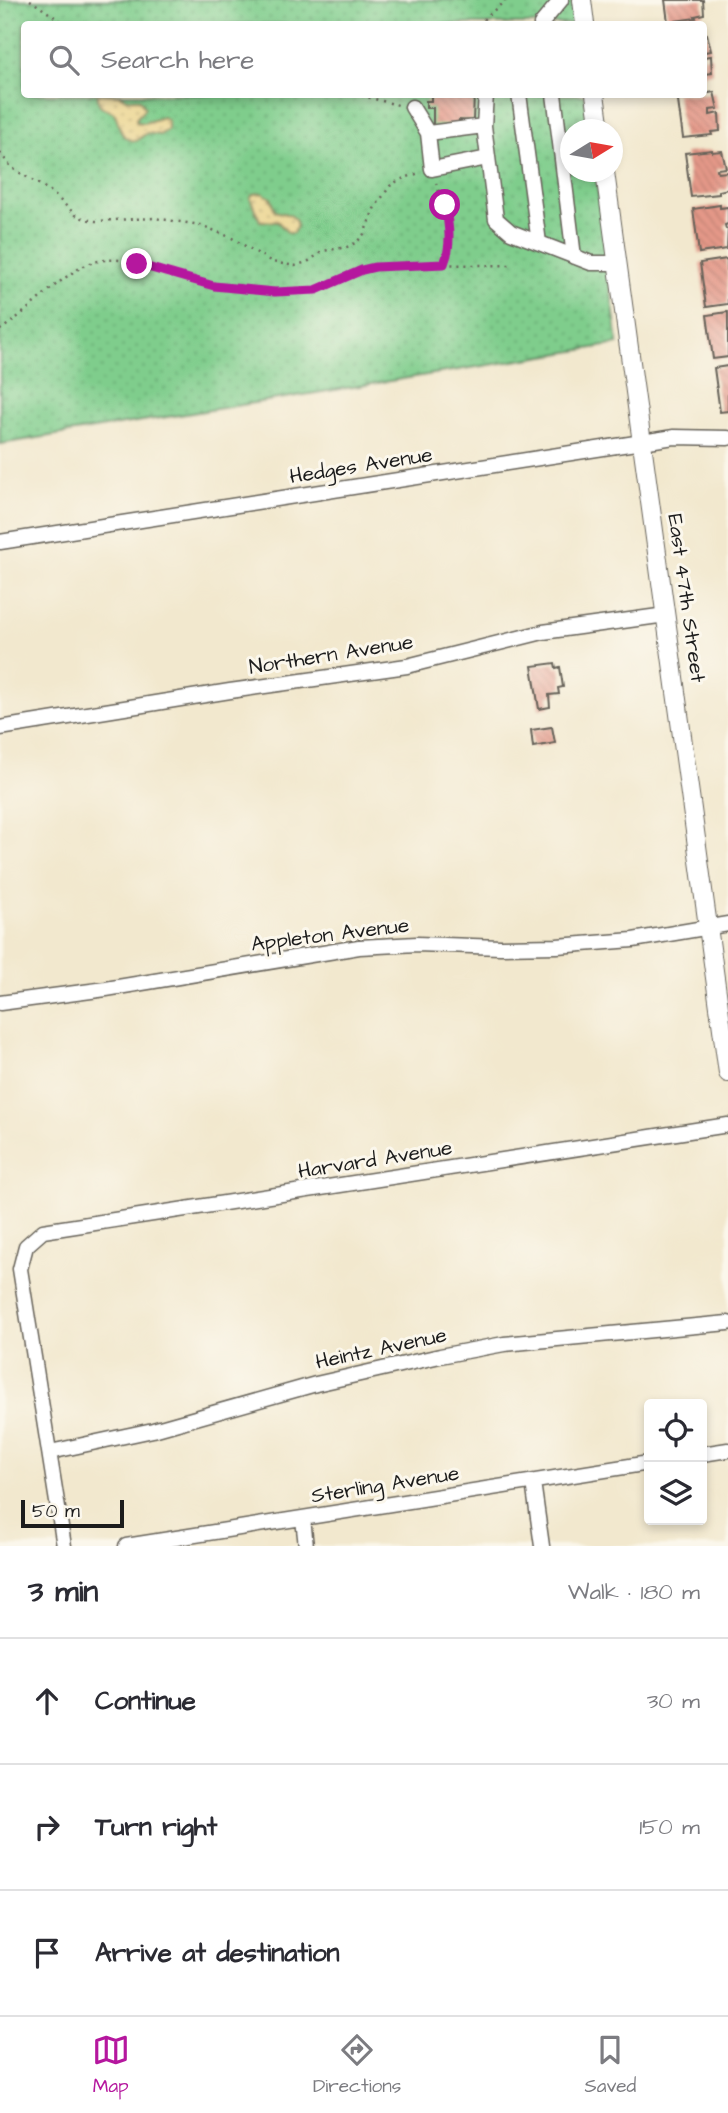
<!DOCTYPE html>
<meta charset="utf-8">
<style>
:root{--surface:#fff;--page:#f7f7f7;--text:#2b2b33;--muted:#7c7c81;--line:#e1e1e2;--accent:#b5179e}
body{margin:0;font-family:"Architects Daughter",sans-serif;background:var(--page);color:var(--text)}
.controls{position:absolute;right:21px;bottom:21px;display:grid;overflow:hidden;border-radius:7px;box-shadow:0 4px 10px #0003}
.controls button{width:63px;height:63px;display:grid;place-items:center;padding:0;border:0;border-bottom:2px solid var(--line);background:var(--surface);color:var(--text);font:35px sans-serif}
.compass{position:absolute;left:560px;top:119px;width:63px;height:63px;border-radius:50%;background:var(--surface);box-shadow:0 4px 10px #0003;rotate:79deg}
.scale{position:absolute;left:21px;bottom:18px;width:103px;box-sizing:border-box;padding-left:7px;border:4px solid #1c1c1c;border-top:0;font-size:19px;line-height:24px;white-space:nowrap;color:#1c1c1c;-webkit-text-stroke:5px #fbf7ec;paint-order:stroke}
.stop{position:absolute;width:21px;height:21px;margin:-16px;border:5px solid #b5179e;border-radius:50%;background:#fff}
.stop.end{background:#b5179e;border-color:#fff;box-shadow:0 2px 7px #0008}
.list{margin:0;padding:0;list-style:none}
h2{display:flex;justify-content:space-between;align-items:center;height:91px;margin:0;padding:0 28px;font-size:30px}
h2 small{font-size:23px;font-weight:400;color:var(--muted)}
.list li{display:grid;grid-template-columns:46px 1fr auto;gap:21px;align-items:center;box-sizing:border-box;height:126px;padding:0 28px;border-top:2px solid var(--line)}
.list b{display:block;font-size:26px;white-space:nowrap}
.list em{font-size:23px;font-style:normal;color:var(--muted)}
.icon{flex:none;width:38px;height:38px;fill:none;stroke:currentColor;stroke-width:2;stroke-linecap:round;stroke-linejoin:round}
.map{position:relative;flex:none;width:728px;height:1546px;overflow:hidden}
.search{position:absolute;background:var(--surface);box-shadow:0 4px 10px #0003;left:21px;right:21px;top:21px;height:77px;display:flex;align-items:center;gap:18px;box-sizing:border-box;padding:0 24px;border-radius:7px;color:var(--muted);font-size:26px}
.sheet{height:469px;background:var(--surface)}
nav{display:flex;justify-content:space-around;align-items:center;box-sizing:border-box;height:98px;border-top:2px solid var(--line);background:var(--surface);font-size:19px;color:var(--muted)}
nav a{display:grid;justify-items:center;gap:4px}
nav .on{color:var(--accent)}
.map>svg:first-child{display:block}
</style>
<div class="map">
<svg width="728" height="1546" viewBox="0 0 728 1546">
<defs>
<pattern id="grass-dots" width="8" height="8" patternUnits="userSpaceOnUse" patternTransform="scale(1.75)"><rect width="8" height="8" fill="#7fcd8c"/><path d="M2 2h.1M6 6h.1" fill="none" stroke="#6daf78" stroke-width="1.8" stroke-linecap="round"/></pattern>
<pattern id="sand-dots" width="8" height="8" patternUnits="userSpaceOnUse" patternTransform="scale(1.75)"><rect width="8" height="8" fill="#eeda9e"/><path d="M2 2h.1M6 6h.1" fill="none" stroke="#ccba88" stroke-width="1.8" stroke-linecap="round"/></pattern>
<pattern id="building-back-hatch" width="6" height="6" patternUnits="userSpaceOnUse" patternTransform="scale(1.75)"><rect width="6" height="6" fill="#e49888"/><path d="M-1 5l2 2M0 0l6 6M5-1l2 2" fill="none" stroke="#c38275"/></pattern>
</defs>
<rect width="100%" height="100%" fill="#fbf7ec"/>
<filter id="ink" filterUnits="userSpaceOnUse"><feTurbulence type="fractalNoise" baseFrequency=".0143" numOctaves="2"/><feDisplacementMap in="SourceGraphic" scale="14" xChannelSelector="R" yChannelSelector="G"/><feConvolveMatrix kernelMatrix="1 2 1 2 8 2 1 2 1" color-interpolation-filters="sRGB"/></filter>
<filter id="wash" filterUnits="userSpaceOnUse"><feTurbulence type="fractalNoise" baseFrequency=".00686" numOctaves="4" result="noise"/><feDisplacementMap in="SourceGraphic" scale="28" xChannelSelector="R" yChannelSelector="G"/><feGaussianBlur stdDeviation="1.57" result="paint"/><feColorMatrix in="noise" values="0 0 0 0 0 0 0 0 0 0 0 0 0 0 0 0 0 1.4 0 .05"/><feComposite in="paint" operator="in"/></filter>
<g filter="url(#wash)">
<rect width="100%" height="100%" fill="#f2e8ce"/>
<!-- grass -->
<path fill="url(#grass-dots)" stroke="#4e7454" stroke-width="2" d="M0,0H571L575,24H24V94L584,95L589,129L570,130V172H595L618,344L0,444Z"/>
<!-- sand -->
<path fill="url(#sand-dots)" stroke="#857b5d" stroke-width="2" d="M98,94L120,95L126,99H140L145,108L136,119L137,122L144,123L163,117L168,121V129L160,135L147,133L136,141C117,139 122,126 114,113C105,107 96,108 98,94Z
M262,193L271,198L275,211C286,215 294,212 297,226L293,233H288L278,222L260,221L250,198L253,194Z"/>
<g id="blocks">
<!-- building -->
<path fill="url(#building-back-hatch)" d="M665,0H703L704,14L695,16L696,18L668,22Z
M707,34L711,51L704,52V35Z
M711,56L712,73L704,74V57Z
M714,92L718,109L710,110V115L719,113L720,131L711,132L712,135L683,138L677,94H704Z
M431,94H474L473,121L459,120L458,125H433V108H426V101H431Z
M712,150V152L722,151L726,168L717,169L718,173L727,172L728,189L719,191V194L691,197L685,153Z
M720,205V208L728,207V224L725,225L726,229H728L727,249L699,253L693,209Z
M727,259L728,304L706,307L700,263Z
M728,312V357L713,359L707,315Z
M728,366V411L720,412L714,368Z
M555,663L556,668L560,667L563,687L558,688L559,694L549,695L550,707L539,709L532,666Z
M552,727L555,743L533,747L531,730Z"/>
</g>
</g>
<g filter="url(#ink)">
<use href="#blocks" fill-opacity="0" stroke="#67635a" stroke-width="2"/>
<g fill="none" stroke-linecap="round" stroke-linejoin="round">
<defs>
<path id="minor" d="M541,24L561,0
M486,94L484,126L496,219L511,232L591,263H618
M519,94L539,243
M554,94L574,257
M412,107L428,133
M484,126L428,133L432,169L488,158
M0,542L674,437L728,438
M0,728L230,691L407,666L543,632L666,615
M0,1003L106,989L359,947L417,944L500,947L557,946L633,940L728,924
M50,1452L153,1430L316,1384L440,1356L504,1344L728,1323
M702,1454L728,1450
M533,1482L542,1546
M303,1519L306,1546
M64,1546L20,1269L26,1246L43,1231L728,1125
M126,1546L649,1463"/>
<path id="major" d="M582,0L585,24
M595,94L600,130
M605,172L728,1073"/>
</defs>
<!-- minor casing -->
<use href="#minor" stroke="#67635a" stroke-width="17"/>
<!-- major casing -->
<use href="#major" stroke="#67635a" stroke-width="20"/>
<!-- path -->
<path stroke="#67635a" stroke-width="2.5" stroke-dasharray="2 5" stroke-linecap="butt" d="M30,0L65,24
M478,24L506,0
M355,94L398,105
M0,153L12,168L50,191L76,215L85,219L95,221L154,218L201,225L232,238L272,262L295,266L309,261L323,251L347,247L357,242L364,234L374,209L390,186L399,180L419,173
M436,183C445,210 456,235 444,264
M0,330C29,312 65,270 94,262C133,252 176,278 213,286C240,292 292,297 319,289C339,283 357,269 378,267C422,262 467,266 511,265"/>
<!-- minor -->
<use href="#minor" stroke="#fff" stroke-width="14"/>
<!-- major -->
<use href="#major" stroke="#fff" stroke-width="18"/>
</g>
</g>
<g fill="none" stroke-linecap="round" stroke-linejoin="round" filter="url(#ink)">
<!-- route -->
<path stroke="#b5179e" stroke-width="9" d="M137,264L214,286L275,292L316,290L362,270L375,267L444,264C452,245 449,225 445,205"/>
</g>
<g text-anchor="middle" stroke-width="6" stroke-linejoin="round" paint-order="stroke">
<!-- street labels -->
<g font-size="21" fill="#1c1c1c" stroke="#fbf7ec">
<text transform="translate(361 465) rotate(-9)" y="7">Hedges Avenue</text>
<text transform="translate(687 598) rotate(82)" y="7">East 47th Street</text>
<text transform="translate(331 654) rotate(-9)" y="7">Northern Avenue</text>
<text transform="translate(330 934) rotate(-7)" y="7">Appleton Avenue</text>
<text transform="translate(375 1159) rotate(-9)" y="7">Harvard Avenue</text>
<text transform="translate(381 1348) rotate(-12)" y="7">Heintz Avenue</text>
<text transform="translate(385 1484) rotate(-9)" y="7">Sterling Avenue</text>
</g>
</g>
</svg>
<div class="controls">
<button><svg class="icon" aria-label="locate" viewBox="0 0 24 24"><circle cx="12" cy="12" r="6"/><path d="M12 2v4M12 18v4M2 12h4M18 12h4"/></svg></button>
<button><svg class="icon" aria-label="layers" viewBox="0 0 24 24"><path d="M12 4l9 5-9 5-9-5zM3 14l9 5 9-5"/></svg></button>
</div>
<svg class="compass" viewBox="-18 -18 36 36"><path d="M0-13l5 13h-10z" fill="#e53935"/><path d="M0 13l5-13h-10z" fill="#7c7c81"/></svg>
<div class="scale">50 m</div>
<div class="stop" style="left:445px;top:205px"></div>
<div class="stop end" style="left:137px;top:264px"></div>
<div class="search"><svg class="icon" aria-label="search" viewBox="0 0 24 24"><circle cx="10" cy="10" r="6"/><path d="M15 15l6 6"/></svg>Search here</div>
</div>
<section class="sheet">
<h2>3 min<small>Walk · 180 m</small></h2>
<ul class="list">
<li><svg class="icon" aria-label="ahead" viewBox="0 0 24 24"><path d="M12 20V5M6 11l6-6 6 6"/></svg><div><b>Continue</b></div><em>30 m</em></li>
<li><svg class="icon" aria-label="right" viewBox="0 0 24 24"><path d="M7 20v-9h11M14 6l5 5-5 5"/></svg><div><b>Turn right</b></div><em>150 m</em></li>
<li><svg class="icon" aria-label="arrive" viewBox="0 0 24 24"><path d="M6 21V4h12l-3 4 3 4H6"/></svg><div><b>Arrive at destination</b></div></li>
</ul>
</section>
<nav>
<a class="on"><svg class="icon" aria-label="map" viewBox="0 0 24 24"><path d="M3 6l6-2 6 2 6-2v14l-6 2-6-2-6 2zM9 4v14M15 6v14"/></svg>Map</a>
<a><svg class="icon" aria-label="directions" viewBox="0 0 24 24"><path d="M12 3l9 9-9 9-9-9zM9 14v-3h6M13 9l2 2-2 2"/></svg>Directions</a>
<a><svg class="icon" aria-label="saved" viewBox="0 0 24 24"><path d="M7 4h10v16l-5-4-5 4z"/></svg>Saved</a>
</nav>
